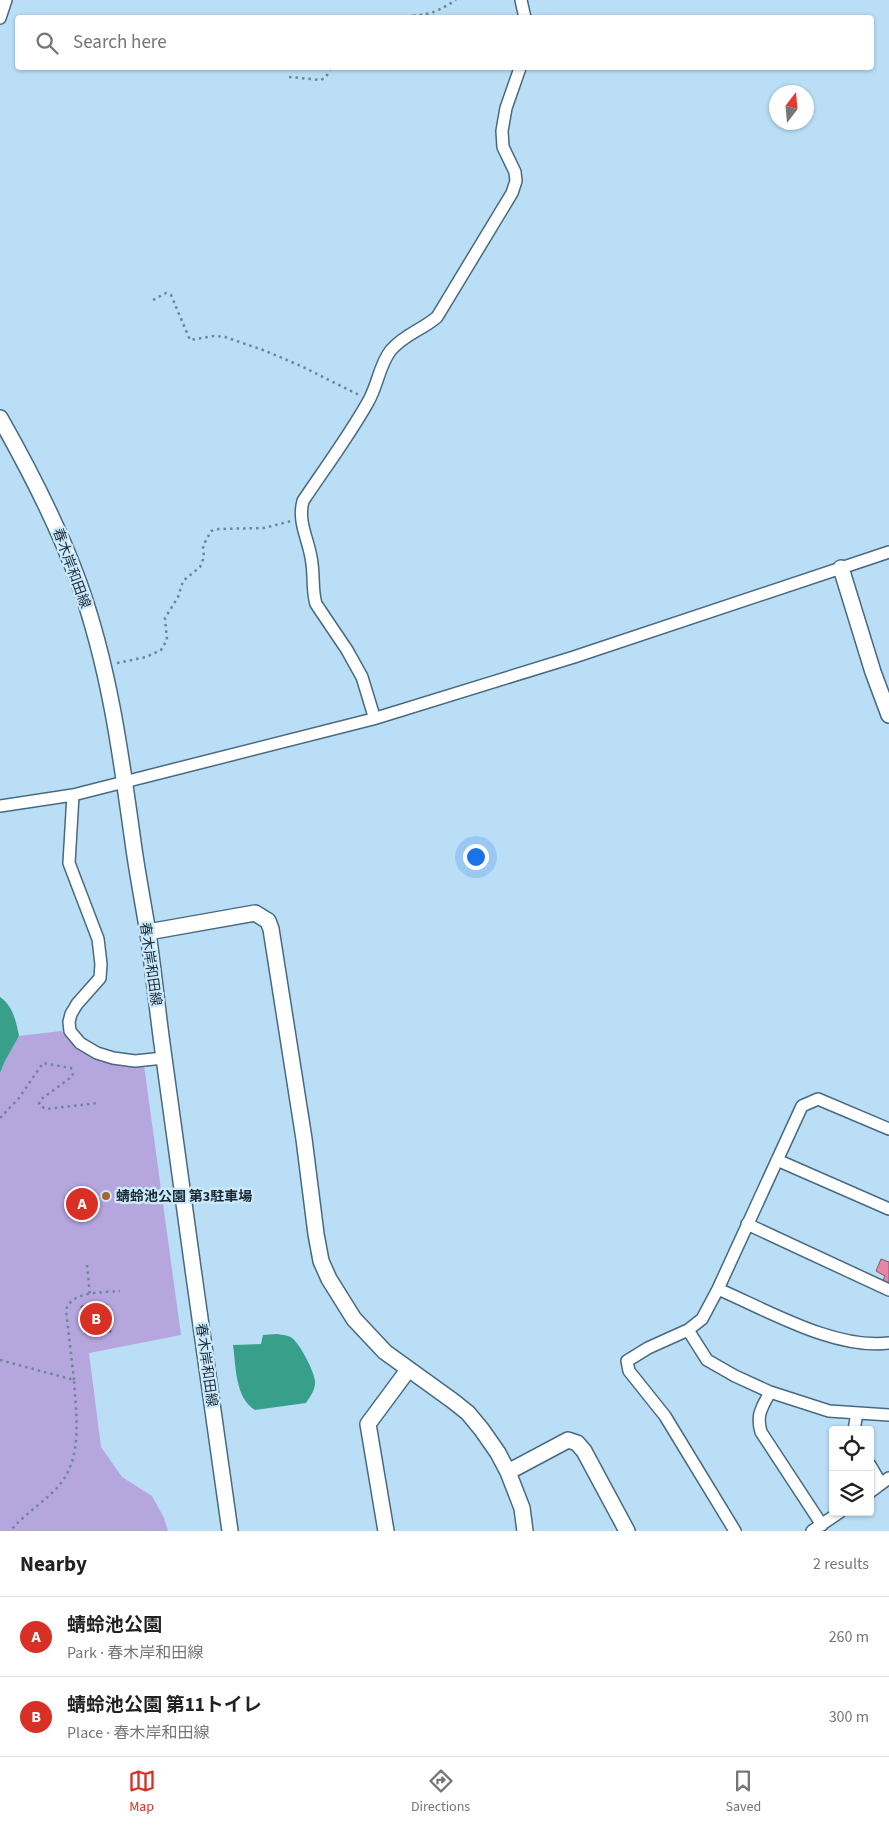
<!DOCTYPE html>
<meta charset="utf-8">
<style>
:root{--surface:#fff;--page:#f6f6f6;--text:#222;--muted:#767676;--line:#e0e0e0;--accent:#d93025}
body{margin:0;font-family:"Source Sans 3","Noto Sans JP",sans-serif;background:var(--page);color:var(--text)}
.controls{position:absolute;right:15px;bottom:15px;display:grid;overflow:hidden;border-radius:5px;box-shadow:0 1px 4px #0004}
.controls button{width:45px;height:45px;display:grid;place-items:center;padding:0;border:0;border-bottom:1px solid var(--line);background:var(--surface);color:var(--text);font:25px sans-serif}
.compass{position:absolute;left:769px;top:85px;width:45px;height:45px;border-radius:50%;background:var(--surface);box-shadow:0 1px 4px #0004;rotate:16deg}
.you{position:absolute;left:475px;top:856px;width:18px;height:18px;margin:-12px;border:4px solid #fff;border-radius:50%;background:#1a73e8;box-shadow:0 0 0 8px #1a73e833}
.badge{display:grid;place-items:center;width:32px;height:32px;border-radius:50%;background:var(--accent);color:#fff;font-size:16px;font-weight:700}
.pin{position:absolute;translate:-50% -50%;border:2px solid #fff;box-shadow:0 1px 5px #0006}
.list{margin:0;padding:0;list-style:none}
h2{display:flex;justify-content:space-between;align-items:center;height:65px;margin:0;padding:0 20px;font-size:21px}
h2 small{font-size:16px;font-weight:400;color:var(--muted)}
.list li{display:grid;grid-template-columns:32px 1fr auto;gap:15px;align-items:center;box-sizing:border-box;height:80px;padding:0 20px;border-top:1px solid var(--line)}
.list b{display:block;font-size:19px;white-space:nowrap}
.list p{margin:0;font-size:16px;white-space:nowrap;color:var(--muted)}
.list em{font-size:16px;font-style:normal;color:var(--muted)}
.icon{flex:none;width:28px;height:28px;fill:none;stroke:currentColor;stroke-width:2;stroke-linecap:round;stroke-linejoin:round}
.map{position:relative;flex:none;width:889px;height:1531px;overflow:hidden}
.search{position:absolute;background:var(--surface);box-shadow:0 1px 4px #0004;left:15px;right:15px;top:15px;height:55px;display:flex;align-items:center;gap:12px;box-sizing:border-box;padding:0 18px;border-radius:5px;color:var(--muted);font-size:19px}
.sheet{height:225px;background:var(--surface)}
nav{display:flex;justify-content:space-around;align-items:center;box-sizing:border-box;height:70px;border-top:1px solid var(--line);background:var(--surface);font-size:14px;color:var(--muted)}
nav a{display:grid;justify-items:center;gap:2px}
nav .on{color:var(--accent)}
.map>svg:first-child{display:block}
</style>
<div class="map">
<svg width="889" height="1531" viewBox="0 0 889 1531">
<rect width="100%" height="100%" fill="#b9def6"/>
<!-- green -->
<path fill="#b6a6de" d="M61,1031C88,1057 105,1067 144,1065L181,1335L89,1353L101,1447L122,1477L152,1496L164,1518L168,1531H0V1073L5,1061L19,1036Z"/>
<!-- water -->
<path fill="#379f8a" d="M0,997C13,1006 16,1021 19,1036L5,1061L0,1073Z
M277,1334C282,1335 288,1335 292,1338C300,1344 314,1371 315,1381C316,1389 310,1397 306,1403L255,1410C235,1398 236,1366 233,1345L261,1344L263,1335Z"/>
<!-- building -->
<path fill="#e585a8" stroke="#805b67" d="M881,1259L889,1262V1285L882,1282L885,1276L876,1271Z
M107,1304L111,1332L85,1334L81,1306Z"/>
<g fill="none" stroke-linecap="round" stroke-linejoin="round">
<defs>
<path id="street" d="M521,0L525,18
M0,18L6,0
M373,713L362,677L347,650L316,604C312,591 314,577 312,564C310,541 297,524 303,501C325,468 349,436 368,402C378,385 379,365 391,350C405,334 422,330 437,317L512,193L516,181L515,172L503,147L502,131L506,108L520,68
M73,795L69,863L98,939L101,964L100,978L77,1004L71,1014L69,1022L70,1031L80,1043L97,1053L113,1058L135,1061L164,1058
M0,806L73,795L373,719L574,657L889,552
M777,1160L889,1209
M747,1224L889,1290
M718,1289C767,1310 835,1350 889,1343
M688,1330L707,1360L735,1376L770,1392L829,1411L889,1415
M770,1392C762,1408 756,1414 761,1432L822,1525
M854,1430L857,1413
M870,1465L881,1484
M870,1492L889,1478
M735,1531L665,1416L629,1371L627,1361L648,1348L688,1330L702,1319L718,1289L802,1106L818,1099L889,1129
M812,1531L840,1512"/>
<path id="secondary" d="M0,418C30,471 58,525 79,583C109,666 121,755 133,842C137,872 143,902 148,933C154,974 158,1017 164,1058C185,1216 208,1373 230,1531
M841,568L873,672L889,715
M148,932L255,913L268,921L271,929L304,1139L316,1234L321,1261L329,1279L354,1319L385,1352L453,1401L468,1413L482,1430L498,1453L508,1472L522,1508L525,1531
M508,1472L568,1440L577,1443L584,1451L627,1531
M386,1531L368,1424L408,1370"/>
</defs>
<!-- street casing -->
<use href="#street" stroke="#486a80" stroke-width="14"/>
<!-- secondary casing -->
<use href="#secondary" stroke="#486a80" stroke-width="18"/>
<!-- path -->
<path stroke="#6d8798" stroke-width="2.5" stroke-dasharray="2.5 4" stroke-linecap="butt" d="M407,18C413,14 420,16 426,14C437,12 446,6 456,0
M289,77L321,80L326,77L331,68
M153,300L166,293L171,295L190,340L214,336L225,337L263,350L301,366L359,395
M117,663L146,657L161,650L167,640L165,618L178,597L183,581L200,567L204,557L203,546L211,531L219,529L264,528L291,521
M0,1118L19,1098L43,1063L71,1068L73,1076L40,1100L39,1104L42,1107L47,1109L97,1103
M87,1265L90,1295
M0,1360L74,1380C76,1416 84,1460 56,1489C41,1504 24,1515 10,1531
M74,1380L66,1310C72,1290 104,1293 120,1291"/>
<!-- street -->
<use href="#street" stroke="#fff" stroke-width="11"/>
<!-- secondary -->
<use href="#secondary" stroke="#fff" stroke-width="15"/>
</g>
<!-- markers -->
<circle fill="#a76630" stroke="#cceafe" stroke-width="2" cx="106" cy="1196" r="5"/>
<g text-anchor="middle" stroke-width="4.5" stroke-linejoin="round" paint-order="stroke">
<!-- street labels -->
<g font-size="14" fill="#1b2a33" stroke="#cceafe">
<text transform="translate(72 568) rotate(70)" y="5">春木岸和田線</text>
<text transform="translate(151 964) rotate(82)" y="5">春木岸和田線</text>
<text transform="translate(207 1365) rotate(82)" y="5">春木岸和田線</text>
</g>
<!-- poi labels -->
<g font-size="14" font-weight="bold" fill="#1b2a33" stroke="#cceafe" text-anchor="start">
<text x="116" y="1201">蜻蛉池公園 第3駐車場</text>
</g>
</g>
</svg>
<div class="controls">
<button><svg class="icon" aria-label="locate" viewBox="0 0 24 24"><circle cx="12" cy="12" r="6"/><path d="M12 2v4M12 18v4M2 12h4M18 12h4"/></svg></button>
<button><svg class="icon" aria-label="layers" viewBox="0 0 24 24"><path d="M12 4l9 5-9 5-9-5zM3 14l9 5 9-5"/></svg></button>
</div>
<svg class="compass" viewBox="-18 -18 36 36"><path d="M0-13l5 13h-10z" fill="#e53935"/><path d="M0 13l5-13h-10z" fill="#767676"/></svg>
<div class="you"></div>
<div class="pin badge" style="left:82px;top:1204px">A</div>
<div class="pin badge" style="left:96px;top:1319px">B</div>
<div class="search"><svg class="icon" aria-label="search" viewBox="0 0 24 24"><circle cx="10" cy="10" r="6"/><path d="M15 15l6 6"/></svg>Search here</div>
</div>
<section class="sheet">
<h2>Nearby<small>2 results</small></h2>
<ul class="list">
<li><span class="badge">A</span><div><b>蜻蛉池公園</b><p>Park · 春木岸和田線</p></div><em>260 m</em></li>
<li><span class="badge">B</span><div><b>蜻蛉池公園 第11トイレ</b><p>Place · 春木岸和田線</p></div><em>300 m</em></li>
</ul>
</section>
<nav>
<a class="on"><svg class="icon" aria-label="map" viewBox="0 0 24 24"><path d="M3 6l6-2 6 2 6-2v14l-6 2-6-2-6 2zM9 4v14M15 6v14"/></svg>Map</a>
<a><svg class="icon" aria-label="directions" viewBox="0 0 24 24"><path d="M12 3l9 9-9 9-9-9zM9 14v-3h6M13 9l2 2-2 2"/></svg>Directions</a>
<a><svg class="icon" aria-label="saved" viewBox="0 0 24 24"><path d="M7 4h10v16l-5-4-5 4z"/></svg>Saved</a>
</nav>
